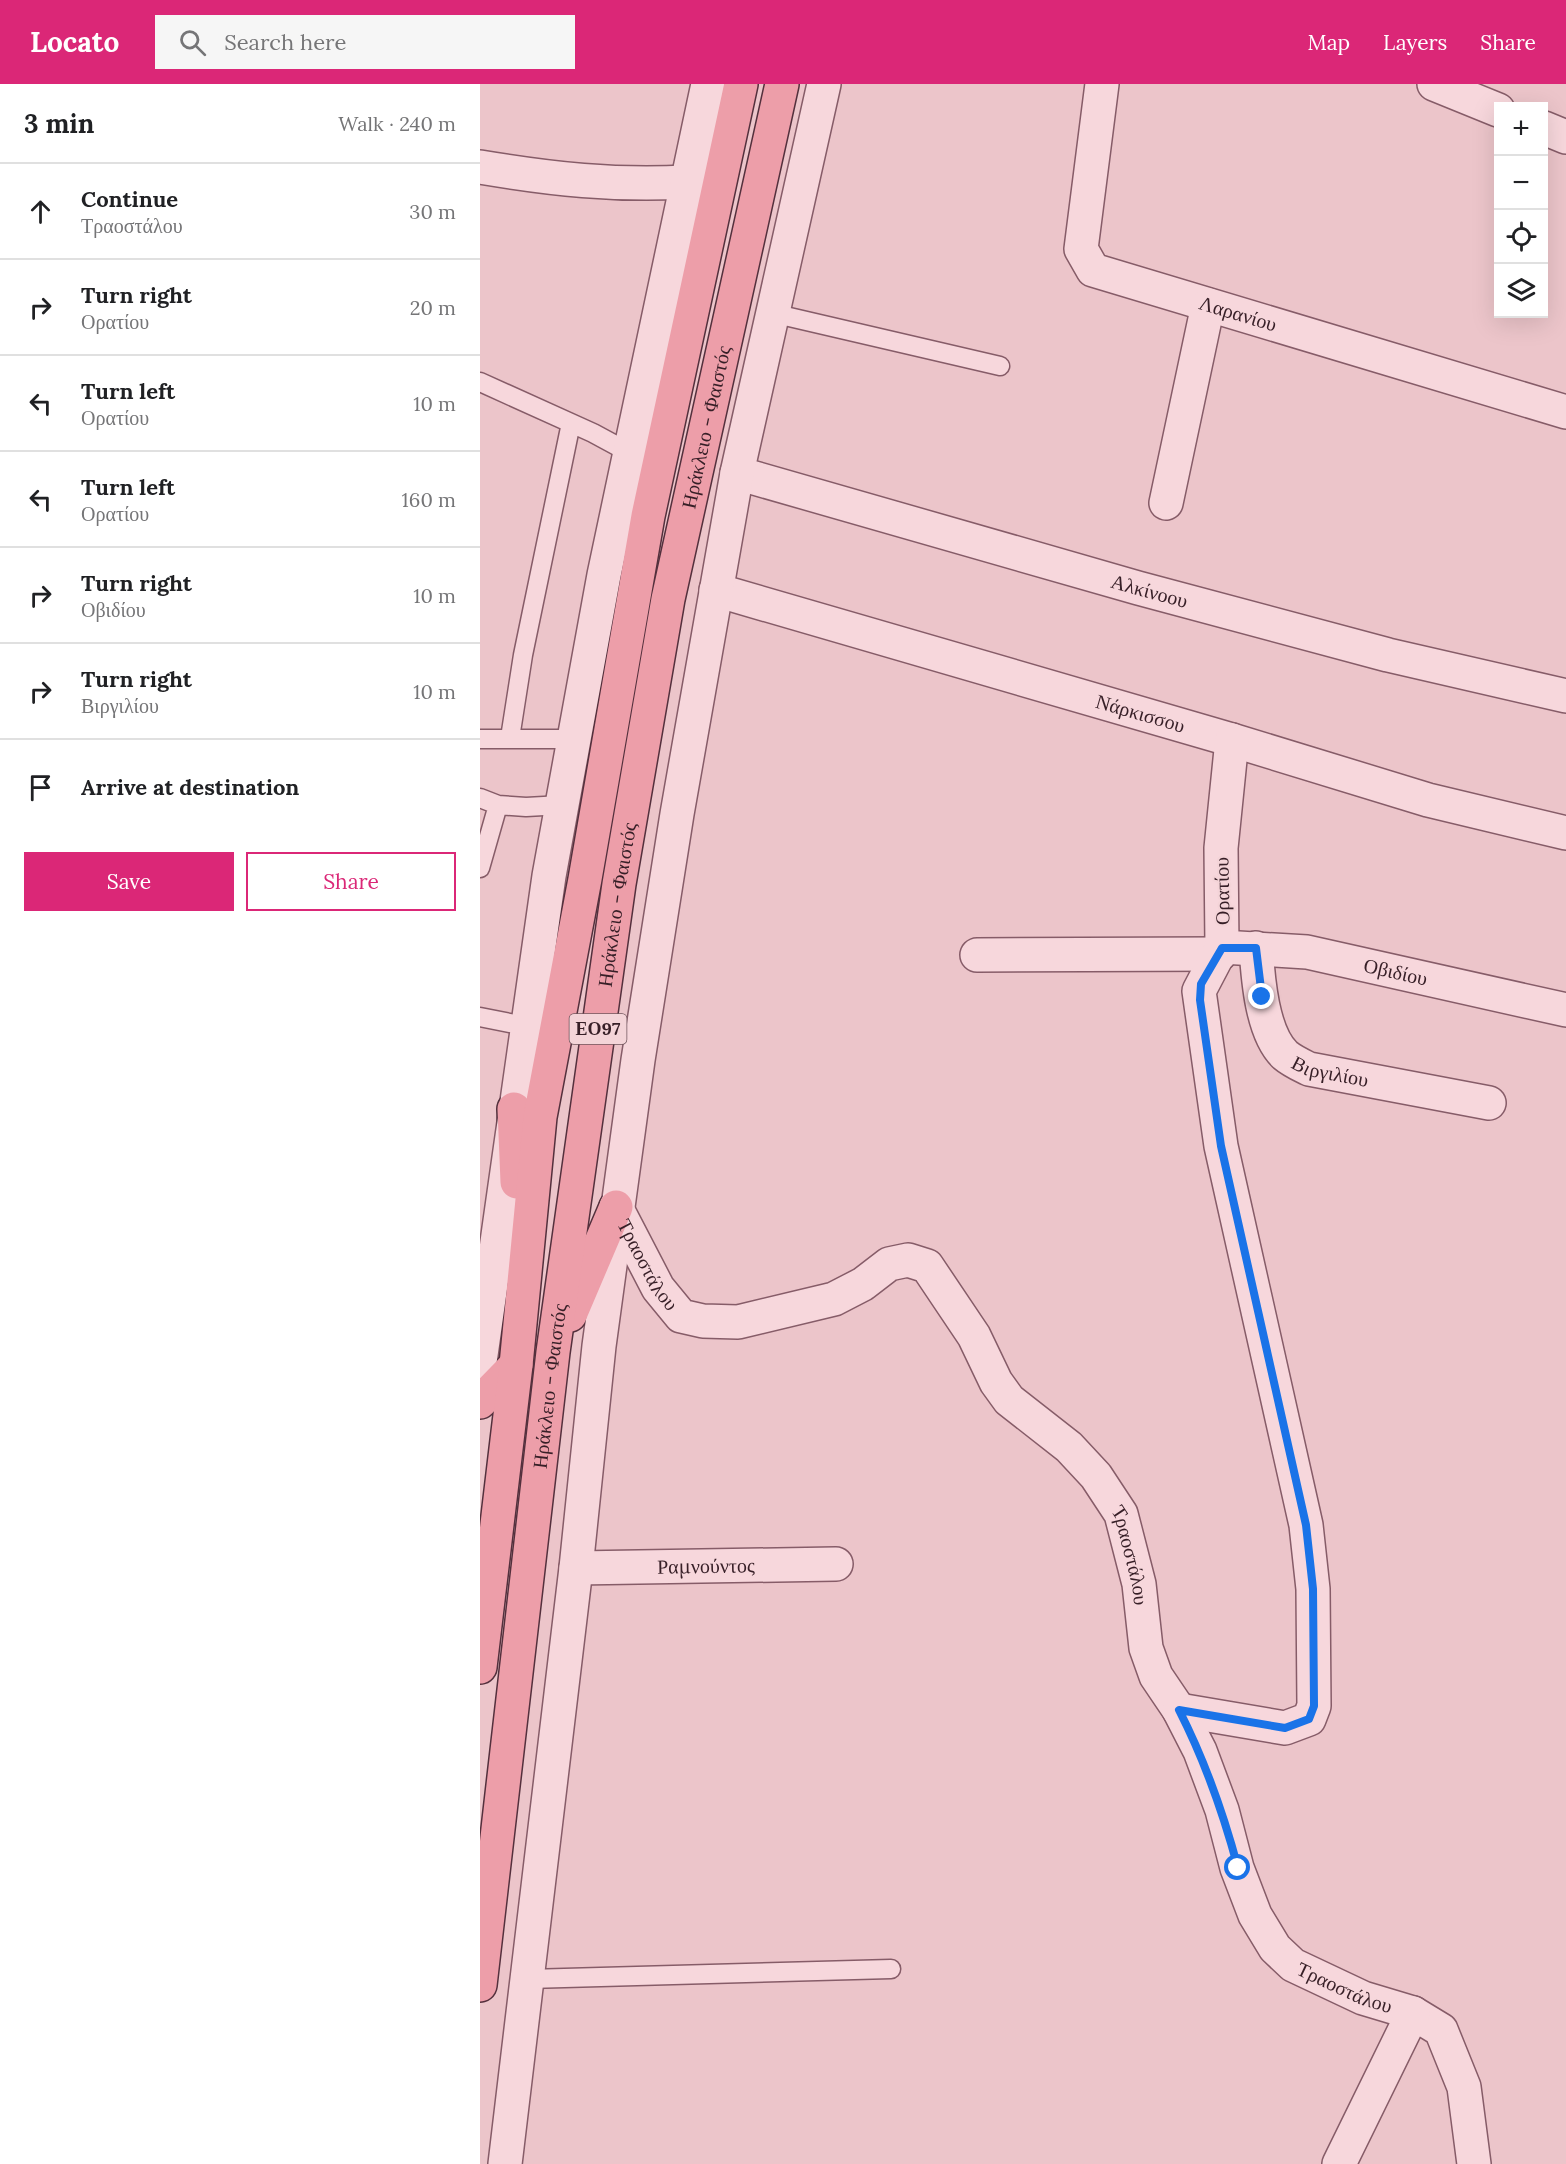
<!DOCTYPE html>
<meta charset="utf-8">
<style>
:root{--surface:#fff;--page:#f6f6f6;--text:#202124;--muted:#757577;--line:#e0e0e0;--accent:#db2777}
body{margin:0;font-family:Lora,serif;background:var(--page);color:var(--text)}
.controls{position:absolute;right:18px;top:18px;display:grid;overflow:hidden;border-radius:0px;box-shadow:0 6px 24px #0002}
.controls button{width:54px;height:54px;display:grid;place-items:center;padding:0;border:0;border-bottom:2px solid var(--line);background:var(--surface);color:var(--text);font:30px sans-serif}
.stop{position:absolute;width:18px;height:18px;margin:-14px;border:4px solid #1a73e8;border-radius:50%;background:#fff}
.stop.end{background:#1a73e8;border-color:#fff;box-shadow:0 2px 6px #0008}
.list{margin:0;padding:0;list-style:none}
h2{display:flex;justify-content:space-between;align-items:center;height:78px;margin:0;padding:0 24px;font-size:26px}
h2 small{font-size:20px;font-weight:400;color:var(--muted)}
.list li{display:grid;grid-template-columns:39px 1fr auto;gap:18px;align-items:center;box-sizing:border-box;height:96px;padding:0 24px;border-top:2px solid var(--line)}
.list b{display:block;font-size:22px;white-space:nowrap}
.list p{margin:0;font-size:20px;white-space:nowrap;color:var(--muted)}
.list em{font-size:20px;font-style:normal;color:var(--muted)}
.actions{display:flex;gap:12px;padding:18px 24px}
.actions a{flex:1;padding:14px 0;border:2px solid var(--accent);border-radius:0px;text-align:center;font-size:21px;color:var(--accent)}
.actions .main{background:var(--accent);color:#fff}
.icon{flex:none;width:33px;height:33px;fill:none;stroke:currentColor;stroke-width:2;stroke-linecap:round;stroke-linejoin:round}
.map{position:relative;flex:none;width:1086px;height:2080px;overflow:hidden}
header{display:flex;align-items:center;gap:36px;box-sizing:border-box;height:84px;padding:0 30px;background:var(--accent);color:#fff}
header strong{font-size:28px}
nav{display:flex;gap:33px;margin-inline-start:auto;font-size:21px}
.search{width:420px;height:54px;background:var(--page);display:flex;align-items:center;gap:15px;box-sizing:border-box;padding:0 21px;border-radius:0px;color:var(--muted);font-size:22px}
main{display:flex}
aside{flex:1;background:var(--surface)}
.map>svg:first-child{display:block}
</style>
<header>
<strong>Locato</strong>
<div class="search"><svg class="icon" aria-label="search" viewBox="0 0 24 24"><circle cx="10" cy="10" r="6"/><path d="M15 15l6 6"/></svg>Search here</div>
<nav><a>Map</a><a>Layers</a><a>Share</a></nav>
</header>
<main>
<aside>
<h2>3 min<small>Walk · 240 m</small></h2>
<ul class="list">
<li><svg class="icon" aria-label="ahead" viewBox="0 0 24 24"><path d="M12 20V5M6 11l6-6 6 6"/></svg><div><b>Continue</b><p>Τραοστάλου</p></div><em>30 m</em></li>
<li><svg class="icon" aria-label="right" viewBox="0 0 24 24"><path d="M7 20v-9h11M14 6l5 5-5 5"/></svg><div><b>Turn right</b><p>Ορατίου</p></div><em>20 m</em></li>
<li><svg class="icon" aria-label="left" viewBox="0 0 24 24"><path d="M17 20v-9H6M10 6l-5 5 5 5"/></svg><div><b>Turn left</b><p>Ορατίου</p></div><em>10 m</em></li>
<li><svg class="icon" aria-label="left" viewBox="0 0 24 24"><path d="M17 20v-9H6M10 6l-5 5 5 5"/></svg><div><b>Turn left</b><p>Ορατίου</p></div><em>160 m</em></li>
<li><svg class="icon" aria-label="right" viewBox="0 0 24 24"><path d="M7 20v-9h11M14 6l5 5-5 5"/></svg><div><b>Turn right</b><p>Οβιδίου</p></div><em>10 m</em></li>
<li><svg class="icon" aria-label="right" viewBox="0 0 24 24"><path d="M7 20v-9h11M14 6l5 5-5 5"/></svg><div><b>Turn right</b><p>Βιργιλίου</p></div><em>10 m</em></li>
<li><svg class="icon" aria-label="arrive" viewBox="0 0 24 24"><path d="M6 21V4h12l-3 4 3 4H6"/></svg><div><b>Arrive at destination</b></div></li>
</ul>
<div class="actions"><a class="main">Save</a><a>Share</a></div>
</aside>
<div class="map">
<svg width="1086" height="2080" viewBox="0 0 1086 2080">
<rect width="100%" height="100%" fill="#ecc5ca"/>
<g fill="none" stroke-linecap="round" stroke-linejoin="round">
<defs>
<path id="lane" d="M292,229L520,282
M0,298L113,349L150,369
M30,654L43,571L91,339
M0,655H94
M0,714L18,721
M0,784L18,721L46,723L82,721
M0,933L45,942
M48,1895L411,1885"/>
<g id="street">
<path id="s1" d="M622,0L601,165L613,186L1086,328"/>
<path d="M954,0L1018,26"/>
<path d="M1064,44L1086,53"/>
<path d="M0,83C72,95 134,102 207,98"/>
<path id="s2" d="M257,389L658,504L908,571L1086,612"/>
<path d="M686,419L728,221"/>
<path id="s3" d="M236,506L752,656L948,716L1086,749"/>
<path id="s4" d="M742,863L827,868L1086,926"/>
<path id="s5" d="M776,864C778,895 782,949 805,971C812,977 821,981 829,985L1009,1019"/>
<path d="M497,871L740,870"/>
<path id="s6" d="M136,1123L178,1204L201,1232L223,1237L258,1238L354,1215L383,1200L409,1180L428,1176L447,1182L494,1252L516,1298L529,1316L589,1363L616,1392L641,1430L659,1500L666,1564L676,1592L699,1626L720,1667L742,1726L757,1784L775,1831L795,1864L813,1881L883,1914L933,1929L961,1946L984,2003L994,2080"/>
<path d="M0,1278L69,792L124,491L228,0"/>
<path id="s7" d="M96,1484L356,1480"/>
<path d="M699,1626L805,1644L829,1635L834,1622L833,1505L826,1441L741,1062L719,907L742,863L741,764L752,656"/>
<path d="M25,2080L96,1484L119,1262L158,976L197,730L257,389L344,0"/>
<path d="M859,2080L933,1929"/>
</g>
<g id="primary">
<path d="M34,1025L37,1098"/>
<path d="M90,1231L136,1123"/>
<path d="M0,1318L36,1281"/>
<path d="M0,1583L36,1281L60,1033L105,795L168,432L261,0"/>
<path id="s8" d="M0,1901L73,1268L139,800L188,515L302,0"/>
</g>
</defs>
<!-- lane casing -->
<use href="#lane" stroke="#865c68" stroke-width="21"/>
<!-- street casing -->
<use href="#street" stroke="#865c68" stroke-width="36"/>
<!-- primary casing -->
<use href="#primary" stroke="#54303d" stroke-width="36"/>
<!-- lane -->
<use href="#lane" stroke="#f7d7dc" stroke-width="18"/>
<!-- street -->
<use href="#street" stroke="#f7d7dc" stroke-width="33"/>
<!-- primary -->
<use href="#primary" stroke="#ed9ea9" stroke-width="33"/>
</g>
<g fill="none" stroke-linecap="round" stroke-linejoin="round">
<!-- route -->
<path stroke="#1a73e8" stroke-width="8" d="M758,1784C743,1728 725,1677 699,1626L805,1644L829,1635L834,1622L833,1505L826,1441L741,1062L720,916L721,900L742,864H776L782,913"/>
</g>
<g text-anchor="middle" stroke-width="4.5" stroke-linejoin="round" paint-order="stroke">
<!-- shield labels -->
<rect fill="#f4d4d8" stroke="#70555c" stroke-width="1.5" x="89.5" y="930" width="57" height="30" rx="4.5"/>
<g font-size="18" font-weight="bold" fill="#371f27">
<text x="118" y="951">ΕΟ97</text>
</g>
<!-- street labels -->
<g font-size="20" fill="#371f27" stroke="#f4d4d8">
<text dy="7" stroke="none"><textPath href="#s1" startOffset="342">Λαρανίου</textPath></text>
<text dy="7" stroke="none"><textPath href="#s8" startOffset="1575">Ηράκλειο - Φαιστός</textPath></text>
<text dy="7" stroke="none"><textPath href="#s2" startOffset="429">Αλκίνοου</textPath></text>
<text dy="7" stroke="none"><textPath href="#s3" startOffset="442">Νάρκισσου</textPath></text>
<text transform="translate(742 807) rotate(-91)" y="7">Ορατίου</text>
<text dy="7" stroke="none"><textPath href="#s8" startOffset="1089">Ηράκλειο - Φαιστός</textPath></text>
<text dy="7" stroke="none"><textPath href="#s4" startOffset="176">Οβιδίου</textPath></text>
<text dy="7" stroke="none"><textPath href="#s5" startOffset="162">Βιργιλίου</textPath></text>
<text dy="7" stroke="none"><textPath href="#s6" startOffset="66">Τραοστάλου</textPath></text>
<text dy="7" stroke="none"><textPath href="#s8" startOffset="603">Ηράκλειο - Φαιστός</textPath></text>
<text dy="7" stroke="none"><textPath href="#s6" startOffset="750">Τραοστάλου</textPath></text>
<text dy="7" stroke="none"><textPath href="#s7" startOffset="130">Ραμνούντος</textPath></text>
<text dy="7" stroke="none"><textPath href="#s6" startOffset="1254">Τραοστάλου</textPath></text>
</g>
</g>
</svg>
<div class="controls">
<button>+</button>
<button>−</button>
<button><svg class="icon" aria-label="locate" viewBox="0 0 24 24"><circle cx="12" cy="12" r="6"/><path d="M12 2v4M12 18v4M2 12h4M18 12h4"/></svg></button>
<button><svg class="icon" aria-label="layers" viewBox="0 0 24 24"><path d="M12 4l9 5-9 5-9-5zM3 14l9 5 9-5"/></svg></button>
</div>
<div class="stop" style="left:758px;top:1784px"></div>
<div class="stop end" style="left:782px;top:913px"></div>
</div>
</main>
